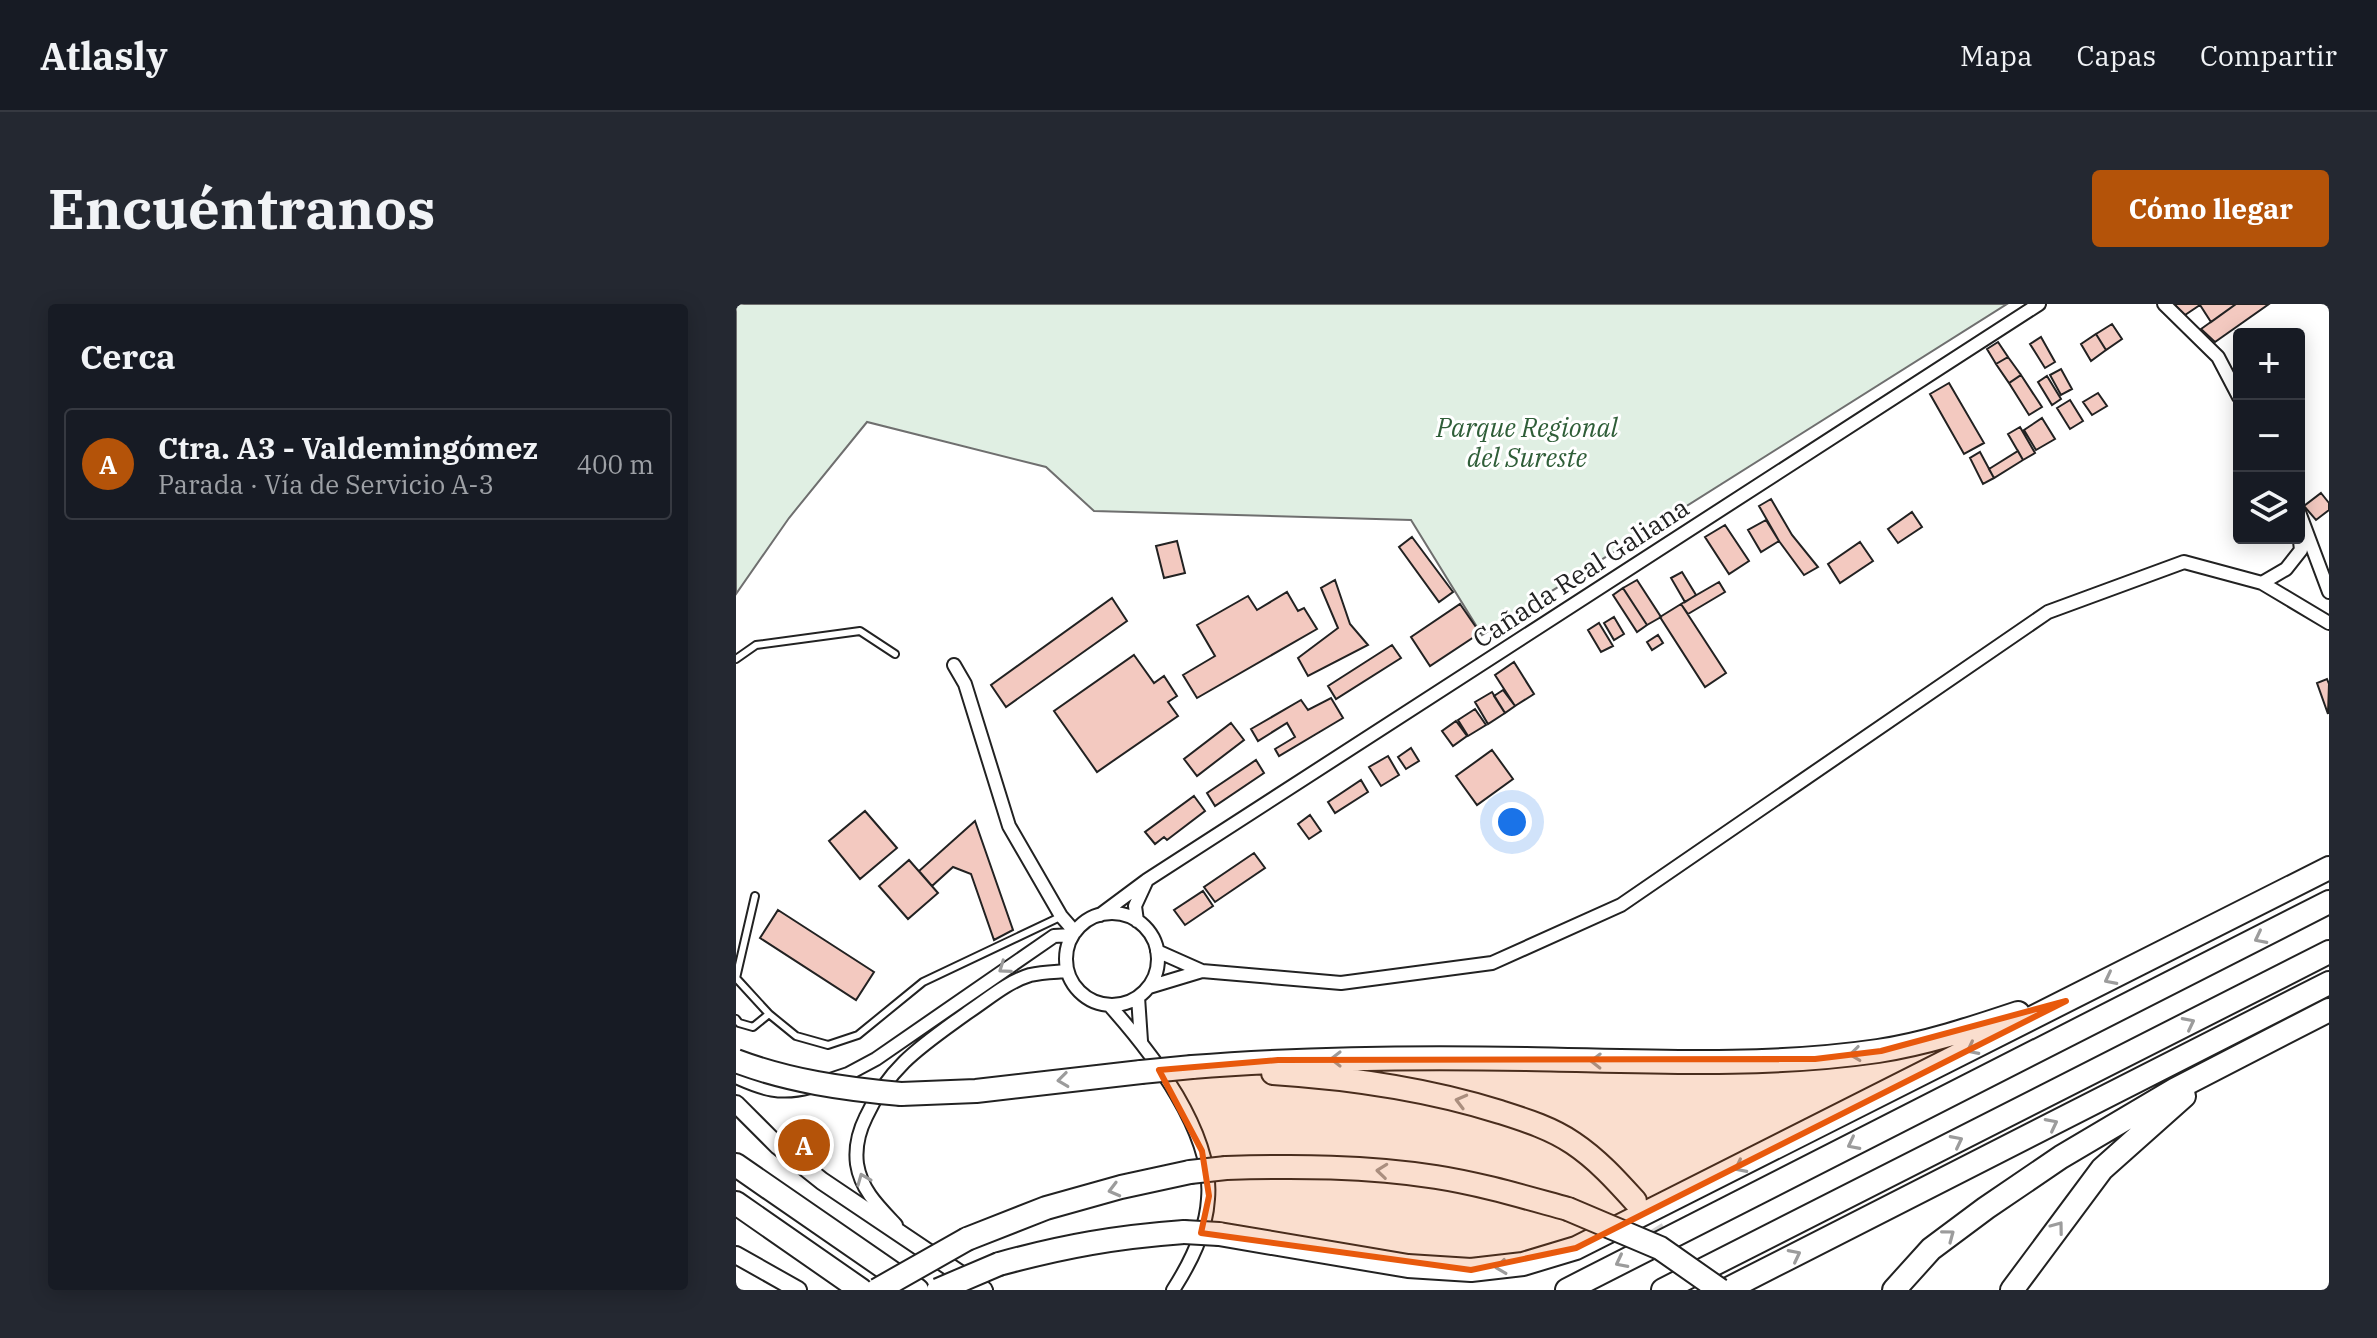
<!DOCTYPE html>
<html lang="es">
<meta charset="utf-8">
<style>
:root{--surface:#171b24;--page:#242831;--text:#f1f3f6;--muted:#9ea1a6;--line:#363941;--accent:#b45309}
body{margin:0;font-family:"IBM Plex Serif",serif;background:var(--page);color:var(--text)}
.controls{position:absolute;right:24px;top:24px;display:grid;overflow:hidden;border-radius:8px;box-shadow:0 4px 20px #0003}
.controls button{width:72px;height:72px;display:grid;place-items:center;padding:0;border:0;border-bottom:2px solid var(--line);background:var(--surface);color:var(--text);font:40px sans-serif}
.you{position:absolute;left:776px;top:518px;width:28px;height:28px;margin:-20px;border:6px solid #fff;border-radius:50%;background:#1a73e8;box-shadow:0 0 0 12px #1a73e833}
.badge{display:grid;place-items:center;width:52px;height:52px;border-radius:50%;background:var(--accent);color:#fff;font-size:26px;font-weight:700}
.pin{position:absolute;translate:-50% -50%;border:4px solid #fff;box-shadow:0 2px 8px #0006}
.list{margin:0;padding:0;list-style:none}
h2{display:flex;justify-content:space-between;align-items:center;height:104px;margin:0;padding:0 32px;font-size:34px}
h2 small{font-size:26px;font-weight:400;color:var(--muted)}
.list li{display:grid;grid-template-columns:52px 1fr auto;gap:24px;align-items:center;box-sizing:border-box;height:112px;margin:0 16px 16px;padding:0 16px;border:2px solid var(--line);border-radius:8px}
.list b{display:block;font-size:30px;white-space:nowrap}
.list p{margin:0;font-size:26px;white-space:nowrap;color:var(--muted)}
.list em{font-size:26px;font-style:normal;color:var(--muted)}
.icon{flex:none;width:44px;height:44px;fill:none;stroke:currentColor;stroke-width:2;stroke-linecap:round;stroke-linejoin:round}
.map{position:relative;flex:none;width:1593px;height:986px;overflow:hidden;border-radius:8px}
header{display:flex;align-items:center;gap:48px;box-sizing:border-box;height:112px;padding:0 40px;background:var(--surface);border-bottom:2px solid var(--line)}
header strong{font-size:38px}
nav{display:flex;gap:44px;margin-inline-start:auto;font-size:28px}
.intro{display:flex;align-items:center;justify-content:space-between;box-sizing:border-box;height:192px;padding:0 48px}
h1{margin:0;font-size:56px}
.button{padding:20px 36px;border-radius:8px;background:var(--accent);color:#fff;font-size:28px;font-weight:700}
main{display:flex;gap:48px;padding:0 48px}
aside{flex:1;background:var(--surface);border-radius:8px;box-shadow:0 4px 20px #0003}
.map>svg:first-child{display:block}
</style>
<header>
<strong>Atlasly</strong>
<nav><a>Mapa</a><a>Capas</a><a>Compartir</a></nav>
</header>
<div class="intro"><h1>Encuéntranos</h1><a class="button">Cómo llegar</a></div>
<main>
<aside>
<h2>Cerca<small></small></h2>
<ul class="list">
<li><span class="badge">A</span><div><b>Ctra. A3 - Valdemingómez</b><p>Parada · Vía de Servicio A-3</p></div><em>400 m</em></li>
</ul>
</aside>
<div class="map">
<svg width="1593" height="986" viewBox="0 0 1593 986">
<rect width="100%" height="100%" fill="#fff"/>
<!-- green -->
<path fill="#e0efe3" stroke="#6f6f6f" stroke-width="2" d="M0,0H1271L746,331L675,216L358,207L310,163L131,118L53,214L0,290Z"/>
<!-- building -->
<path fill="#f3c9c0" stroke="#222" stroke-width="2" d="M1438,0H1500L1475,18L1464,1L1449,11Z
M1500,0H1533L1479,38L1465,25Z
M1376,20L1386,35L1370,46L1360,30Z
M1360,30L1370,46L1355,57L1345,40Z
M1305,33L1319,58L1309,64L1294,40Z
M1262,38L1272,53L1260,60L1251,45Z
M1272,53L1285,71L1273,79L1260,60Z
M1325,65L1336,85L1325,91L1314,71Z
M1285,71L1306,103L1293,111L1273,79Z
M1311,72L1325,95L1316,101L1302,78Z
M1213,79L1248,139L1228,150L1194,90Z
M1362,89L1371,102L1356,111L1347,98Z
M1334,96L1347,117L1334,125L1321,104Z
M1306,114L1319,135L1300,146L1288,126Z
M1284,123L1299,149L1287,156L1272,130Z
M1282,147L1287,156L1258,174L1253,165Z
M1244,148L1258,174L1247,180L1234,154Z
M1585,189L1593,199V206L1580,216L1568,202Z
M1035,195L1056,231L1082,263L1068,271L1043,237L1023,202Z
M1176,208L1186,223L1162,239L1152,225Z
M1030,216L1043,237L1025,248L1012,226Z
M989,221L1013,257L993,270L969,233Z
M676,233L717,288L703,298L663,243Z
M441,237L449,269L428,274L420,242Z
M1124,238L1137,257L1104,279L1092,260Z
M946,268L960,291L949,298L935,274Z
M599,276L614,320L632,341L572,372L562,354L602,324L585,284Z
M901,276L925,313L911,321L887,284Z
M983,278L989,288L952,310L945,300Z
M887,284L911,321L901,328L877,291Z
M551,288L562,307L568,304L581,325L461,394L447,371L479,352L461,321L512,292L521,306Z
M376,294L391,317L270,403L255,381Z
M724,300L744,329L694,362L675,333Z
M945,300L990,369L969,383L924,313Z
M878,313L888,330L878,336L868,319Z
M863,319L877,342L865,348L852,326Z
M922,331L927,339L916,346L911,338Z
M656,341L665,354L600,395L592,382Z
M398,351L418,379L428,372L441,392L432,398L442,412L361,468L318,407Z
M778,358L798,390L779,402L759,371Z
M1591,375L1593,380L1592,410L1581,379Z
M767,386L779,402L769,409L758,392Z
M756,388L769,409L752,420L739,398Z
M595,394L607,414L543,452L539,445L559,433L551,419L522,437L515,425L565,396L572,406Z
M739,405L750,421L732,432L722,416Z
M720,417L731,432L717,442L706,427Z
M495,419L508,436L461,472L448,455Z
M675,444L683,457L670,465L662,453Z
M756,446L777,475L741,501L720,472Z
M652,452L663,471L645,482L633,463Z
M520,456L528,469L479,502L471,489Z
M625,476L632,488L599,509L592,498Z
M458,492L469,507L431,536L428,533L419,540L409,528Z
M129,507L161,544L124,575L93,537Z
M574,511L585,527L573,535L562,520Z
M239,517L277,626L258,636L235,570L217,563L196,582L183,567Z
M518,549L529,564L479,598L468,583Z
M173,556L202,589L172,615L143,582Z
M467,587L477,602L449,621L438,606Z
M42,606L138,668L120,696L24,634Z"/>
<g fill="none" stroke-linecap="round" stroke-linejoin="round">
<!-- highway-tunnel -->
<path stroke="#d3d3d3" stroke-width="22" stroke-dasharray="22 11" stroke-linecap="butt" d="M899,897L934,954"/>
<defs>
<path id="lane" d="M0,355L20,341L124,327L159,350
M19,592L0,674L33,710L60,732L92,741L122,731L187,678L324,613
M0,715L3,719L17,723L33,710"/>
<path id="street" d="M1428,0L1482,53L1503,93
M1563,208L1593,288
M1526,279L1550,265L1565,246L1563,228
M218,361L229,380L273,522L325,612L339,628
M330 655a46 46 0 1 1 92 0a46 46 0 1 1-92 0Z
M364,611L411,576L1303,0
M401,617L399,602L411,576
M421,647L466,667L605,679L756,659L885,601L1312,308L1448,258L1526,279L1593,319
M413,683L466,667
M402,693L405,737
M374,702C416,749 478,829 472,895C470,928 455,958 437,986
M0,773C26,785 45,791 74,783
M91,777L112,770L140,755L318,632L336,631
M160,921C143,903 125,886 121,860C119,844 123,827 130,813C154,761 187,741 231,709C251,696 271,678 294,671C306,668 319,668 331,667"/>
<path id="secondary" d="M0,800L42,842L86,877L248,986
M0,951L62,986"/>
<path id="highway" d="M456,763C567,754 678,753 790,755C907,757 1025,764 1142,747C1189,740 1237,724 1282,709
M537,769C614,774 691,785 764,808C789,816 815,824 837,839C861,855 880,876 899,897
M165,790L240,787L405,768
M0,861L181,986
M490,864C560,862 630,862 700,873C745,880 788,893 832,905
M0,899L125,986
M483,930L672,962L735,966L787,960L840,944L1593,564
M231,935L310,904L385,883L454,868
M263,960C329,942 380,933 448,928
M831,986L1593,598
M927,986L1593,648
M990,986L1593,679
M1158,986L1195,945L1250,904L1325,853L1440,785L1593,706
M1276,986L1366,865L1448,792"/>
</defs>
<!-- lane casing -->
<use href="#lane" stroke="#222" stroke-width="10"/>
<!-- street casing -->
<use href="#street" stroke="#222" stroke-width="16"/>
<!-- secondary casing -->
<use href="#secondary" stroke="#222" stroke-width="20"/>
<!-- highway casing -->
<use href="#highway" stroke="#222" stroke-width="26"/>
<!-- lane -->
<use href="#lane" stroke="#fff" stroke-width="6"/>
<!-- street -->
<use href="#street" stroke="#fff" stroke-width="12"/>
<!-- secondary -->
<use href="#secondary" stroke="#fff" stroke-width="16"/>
<!-- highway -->
<use href="#highway" stroke="#fff" stroke-width="22"/>
<defs>
<path id="highway-bridge" d="M0,757C53,777 108,785 165,790
M405,768L456,763
M454,868L490,864
M832,905L924,944L984,986
M448,928L483,930
M141,986L231,935
M202,986L263,960"/>
</defs>
<!-- highway-bridge casing -->
<use href="#highway-bridge" stroke="#222" stroke-width="26" stroke-linecap="butt"/>
<!-- highway-bridge -->
<use href="#highway-bridge" stroke="#fff" stroke-width="22"/>
</g>
<!-- one-way arrows -->
<defs><path id="oneway-chevron" d="M-2-3.5L2.5 0L-2 3.5" fill="none" stroke-width="1.6" stroke-linecap="round" stroke-linejoin="round" transform="scale(2)"/></defs>
<g stroke="#9c9c9c">
<use href="#oneway-chevron" transform="translate(1524 634) rotate(153)"/>
<use href="#oneway-chevron" transform="translate(268 664) rotate(145)"/>
<use href="#oneway-chevron" transform="translate(1374 675) rotate(153)"/>
<use href="#oneway-chevron" transform="translate(1453 719) rotate(-27)"/>
<use href="#oneway-chevron" transform="translate(1236 745) rotate(153)"/>
<use href="#oneway-chevron" transform="translate(1119 750) rotate(173)"/>
<use href="#oneway-chevron" transform="translate(600 755) rotate(180)"/>
<use href="#oneway-chevron" transform="translate(860 757) rotate(-179)"/>
<use href="#oneway-chevron" transform="translate(327 776) rotate(173)"/>
<use href="#oneway-chevron" transform="translate(725 797) rotate(-165)"/>
<use href="#oneway-chevron" transform="translate(1316 820) rotate(-27)"/>
<use href="#oneway-chevron" transform="translate(1221 837) rotate(-27)"/>
<use href="#oneway-chevron" transform="translate(1117 840) rotate(153)"/>
<use href="#oneway-chevron" transform="translate(1004 863) rotate(153)"/>
<use href="#oneway-chevron" transform="translate(646 867) rotate(-174)"/>
<use href="#oneway-chevron" transform="translate(127 875) rotate(-112)"/>
<use href="#oneway-chevron" transform="translate(378 886) rotate(165)"/>
<use href="#oneway-chevron" transform="translate(1322 923) rotate(-53)"/>
<use href="#oneway-chevron" transform="translate(1213 931) rotate(-37)"/>
<use href="#oneway-chevron" transform="translate(1059 951) rotate(-27)"/>
<use href="#oneway-chevron" transform="translate(885 958) rotate(153)"/>
<use href="#oneway-chevron" transform="translate(765 963) rotate(173)"/>
</g>
<!-- marked area -->
<path fill="#e8590c" fill-opacity="0.2" stroke="#e8590c" stroke-width="6" stroke-linejoin="round" d="M1330,697L840,944L735,966L465,929L473,892L466,847L423,766L542,756L1079,755L1145,747Z"/>
<g text-anchor="middle" stroke-width="6" stroke-linejoin="round" paint-order="stroke">
<!-- park labels -->
<g font-size="26" font-style="italic" fill="#2f5e38" stroke="#fff">
<text x="791" y="133">Parque Regional<tspan x="791" dy="30">del Sureste</tspan></text>
</g>
<!-- street labels -->
<g font-size="26" fill="#222" stroke="#fff">
<text transform="translate(845 269) rotate(-33)" y="9">Cañada Real Galiana</text>
</g>
</g>
</svg>
<div class="controls">
<button>+</button>
<button>−</button>
<button><svg class="icon" aria-label="layers" viewBox="0 0 24 24"><path d="M12 4l9 5-9 5-9-5zM3 14l9 5 9-5"/></svg></button>
</div>
<div class="you"></div>
<div class="pin badge" style="left:68px;top:841px">A</div>
</div>
</main>
